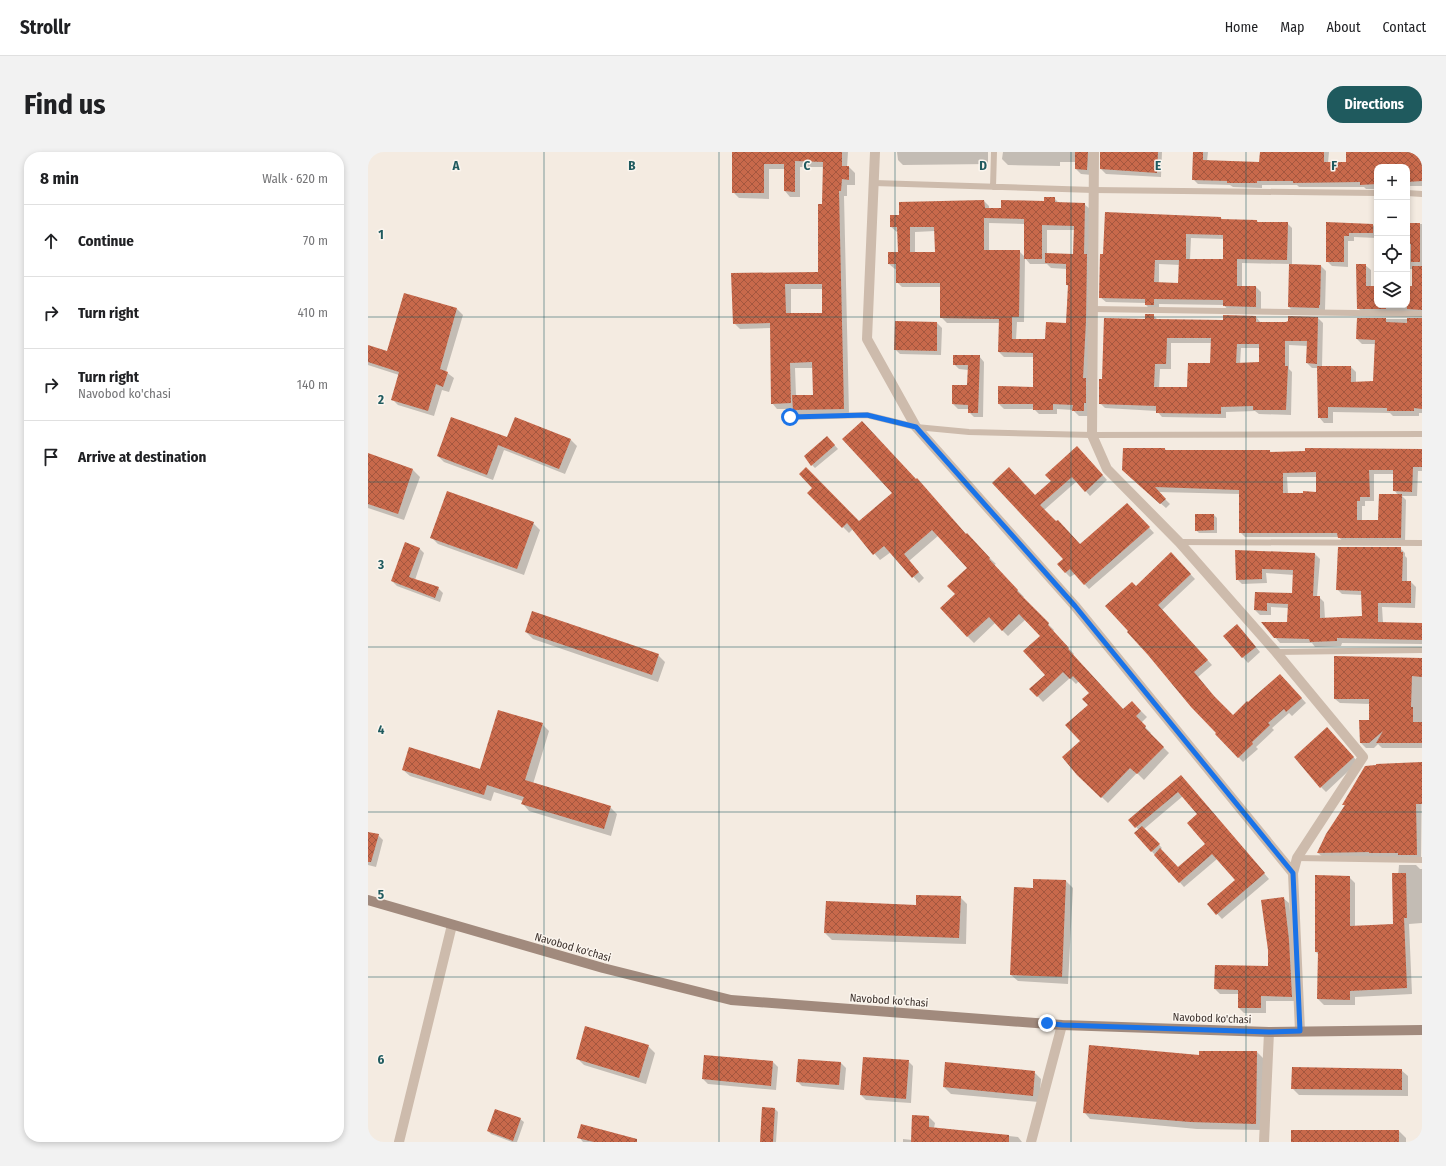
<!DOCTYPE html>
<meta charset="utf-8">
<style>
:root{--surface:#fff;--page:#f2f2f2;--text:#202124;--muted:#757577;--line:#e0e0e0;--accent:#1f5a5e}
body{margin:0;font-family:"Fira Sans Condensed",sans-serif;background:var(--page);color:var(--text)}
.controls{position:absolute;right:12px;top:12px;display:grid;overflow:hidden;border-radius:8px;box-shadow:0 2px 6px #0003}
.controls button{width:36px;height:36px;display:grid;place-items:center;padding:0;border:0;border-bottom:1px solid var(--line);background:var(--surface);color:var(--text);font:20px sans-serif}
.stop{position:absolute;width:12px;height:12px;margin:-9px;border:3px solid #1a73e8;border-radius:50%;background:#fff}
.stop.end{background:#1a73e8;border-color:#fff;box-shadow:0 1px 4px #0008}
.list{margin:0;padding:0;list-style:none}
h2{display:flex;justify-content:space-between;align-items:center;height:52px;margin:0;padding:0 16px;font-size:17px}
h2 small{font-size:13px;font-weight:400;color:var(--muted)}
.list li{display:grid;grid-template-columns:26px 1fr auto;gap:12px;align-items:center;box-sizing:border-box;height:72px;padding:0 16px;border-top:1px solid var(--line)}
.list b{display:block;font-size:15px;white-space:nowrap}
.list p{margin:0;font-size:13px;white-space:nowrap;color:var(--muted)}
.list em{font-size:13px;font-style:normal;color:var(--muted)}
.icon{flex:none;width:22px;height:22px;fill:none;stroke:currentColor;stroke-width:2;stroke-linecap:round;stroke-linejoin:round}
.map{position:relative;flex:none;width:1054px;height:990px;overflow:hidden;border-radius:16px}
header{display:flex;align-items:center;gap:24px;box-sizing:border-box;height:56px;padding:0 20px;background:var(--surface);border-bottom:1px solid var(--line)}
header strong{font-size:19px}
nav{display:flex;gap:22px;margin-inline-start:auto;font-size:14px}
.intro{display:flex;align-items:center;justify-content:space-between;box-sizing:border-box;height:96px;padding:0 24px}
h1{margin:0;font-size:28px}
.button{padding:10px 18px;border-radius:16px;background:var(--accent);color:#fff;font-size:14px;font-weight:700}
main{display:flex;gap:24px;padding:0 24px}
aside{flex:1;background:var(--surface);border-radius:16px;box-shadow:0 2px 6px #0003}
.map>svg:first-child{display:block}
</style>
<header>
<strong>Strollr</strong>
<nav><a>Home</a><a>Map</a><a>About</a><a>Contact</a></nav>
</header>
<div class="intro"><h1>Find us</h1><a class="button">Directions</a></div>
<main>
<aside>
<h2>8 min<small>Walk · 620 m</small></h2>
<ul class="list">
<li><svg class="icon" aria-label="ahead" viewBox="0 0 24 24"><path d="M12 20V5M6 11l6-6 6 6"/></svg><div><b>Continue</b></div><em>70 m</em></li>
<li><svg class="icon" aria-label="right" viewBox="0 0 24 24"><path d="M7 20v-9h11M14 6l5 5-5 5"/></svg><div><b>Turn right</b></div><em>410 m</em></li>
<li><svg class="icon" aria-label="right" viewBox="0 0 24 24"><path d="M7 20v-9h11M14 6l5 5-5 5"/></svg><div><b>Turn right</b><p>Navobod ko'chasi</p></div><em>140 m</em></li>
<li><svg class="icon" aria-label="arrive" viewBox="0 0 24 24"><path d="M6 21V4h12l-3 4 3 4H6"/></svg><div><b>Arrive at destination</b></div></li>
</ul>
</aside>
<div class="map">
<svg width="1054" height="990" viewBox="0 0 1054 990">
<defs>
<pattern id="building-cross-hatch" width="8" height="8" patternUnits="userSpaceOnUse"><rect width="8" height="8" fill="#c8694b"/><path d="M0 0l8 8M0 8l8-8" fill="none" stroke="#a4573f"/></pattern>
</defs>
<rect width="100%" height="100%" fill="#f4ebe1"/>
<!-- shadow -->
<path fill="#0003" fill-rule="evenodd" d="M365,0H480L479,15H481L487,21V33H479V44H476L481,262L431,263L426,257H409L404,251L403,176L372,177L366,171L364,122L451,121L456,15H432V45H422L417,39V17H401V47L371,46L365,40ZM423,137H455V162H423ZM427,216H445L446,244H428Z
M529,0H620V12L535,13L530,8Z
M635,0H725L724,23L713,22L708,17V10H692V14L640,13L634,7Z
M733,0H794L793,25L738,22L733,17Z
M826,0H840L839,9L892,11L893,0H961L960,11H979V0H1054V34H1039V15H1009V37H998L996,35H931L929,33H894V36L865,35L862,33L830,32L825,27Z
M686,46L691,51L716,52L722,57L720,264H711L705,258L689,257V262H671L666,257H636L631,252L666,236V205H636L631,200V171H579L573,165V135H534L529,130V117H527L521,112L531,101L530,80H529L523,75L532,64L616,49L621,54V57H634L677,50ZM621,71L657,72V105L651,99H621ZM679,78H707L706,103L679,102ZM567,79L568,101H547V80ZM657,106L662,112H679L683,116L699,117V133L701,135L698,172L678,189L648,188L649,170H656Z
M853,66L855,68L889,69L891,71H919L924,76V113L953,114L958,119L957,158L926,160L921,155L922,112L874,111V135H888L893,140V160L861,159L856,153L791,152V158H783L778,153V151L738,150L732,145L733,103ZM823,86L856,87V108H822ZM791,112L812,113L811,132L791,131Z
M959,72L1005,73L1009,78V86L986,85V89H980V115L964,114L959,109Z
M1039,72H1054V162L995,161L990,156L997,113L1003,118V135H1009V153H1039V135H1045V117H1039Z
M36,142L89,157L95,163L78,220L86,226L81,240L74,238L66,264L30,253L24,247L31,223L0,213V194L19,200Z
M785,163L790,168L856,169L888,165L893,171H918L950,166L955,171L954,215H983L988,220V231L1006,230L1007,192H994L989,187L990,167H1054V261H1051V264H1025L1022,261L965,260V271H956L951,265L950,216H944L939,211L940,194L921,193V217L924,220L923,263L891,262L887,259L858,260V266L794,265L789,259L737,256L732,251L735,228L778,168ZM803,191H844L843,212L820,236H791L792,217H803ZM873,196H892V211L872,212Z
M569,171L574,176L573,203L532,202L527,197Z
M611,204L616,210L615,265H606L601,260V257H590L585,252L600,234V218L591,217L586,212Z
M148,266L203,288L209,294L197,322L136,298L125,328L76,310L70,304L140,287Z
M462,288L470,297L447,316L444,313Z
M797,297L799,299H902L903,301L1054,298V319H1050L1049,344H1034L1038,348L1037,391H976L971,385H877L872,380V342L790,340L802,352L798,356L760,323ZM1006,322H1026V338L1030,343L1011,369H994V354H997V349H1006ZM919,325H949V341L920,342Z
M714,300L739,328L722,344L709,329L676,358L712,393L764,357L786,381L721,437L707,422L702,425L697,420V407L667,344Z
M2,303L45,318L52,325L36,368L0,356V310Z
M549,327L598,383L628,412L626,413L656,445L654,446L686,478L685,479L706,502L705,503L756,558L764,550L779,565L773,571L783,581L782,582L801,601L776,628L769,621L740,651L710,622L713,589L721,553L722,541L711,529L708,532L702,526L675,550L663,537L678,523L674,484L657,468L640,484L627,471L606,491L600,485L573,456L588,442L600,416L571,383L541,409L556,426L551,431L523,400L512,408L485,377L481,381L441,341L491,370Z
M846,363L849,366V381H831L828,378Z
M165,371L172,378L156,423L70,392L63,385Z
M51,396L56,401L47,428L70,436L75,441L72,450L29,434L24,429Z
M1032,396L1037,401V404L1039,406V430H1043L1048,435L1047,456L1014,455L1015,471L1054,472V492L974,491L973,494L947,495L944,491H912L907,485L920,471V456L903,455V463H892L887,458L888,441L925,442L926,423L898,421L899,431L874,432L869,427L868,399L947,402L952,407L949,445H951L956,450L957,467L995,465L994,443L974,442L969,437Z
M803,402L827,427L794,458L844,513L830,525L851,550L865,564L880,552L917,528L938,551L924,564L921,561L904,576L906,578L888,595L890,597L875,610L848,582L850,581L768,435Z
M874,478L892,500L880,511L856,484Z
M158,480L290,503L297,510L290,530L165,487Z
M1054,507V596H1014L1010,592L1006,596H998L993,591L992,569H1002V552L972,551L967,547Z
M174,572L181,579L165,632L242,655L249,662L243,684L161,659L155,652V649L126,640L123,649L42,624L35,618H113Z
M964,582L990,610L958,640L953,635Z
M1054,611L1053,708L955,705L950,701L977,654L976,653Z
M813,624L901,727L854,767L840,752L868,729L849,707L816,735L767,681L771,678L768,675ZM815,644L830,662L838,692L810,716L792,698L794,696L776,677Z
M0,681L10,683L15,688L8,715L0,713Z
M1031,713H1048L1052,717H1054V771L1041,772L1044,842L987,845V853H956L950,847L951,803L948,800L981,725L987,731V775L1026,773Z
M698,729L705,736L700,832L650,829L643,823L666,737Z
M592,745L599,752L598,792L464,788L457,781L549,754Z
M915,746L921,751L926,794L929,849H898V861H876L871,856V842H852L847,837L901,815Z
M280,894L287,901L278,932L216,913L209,906Z
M889,900L896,907L895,978L829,977L722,967L716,960L832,904Z
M430,908L473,911L478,916L476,938L434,934L429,929Z
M540,909L545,914L543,951L498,948L493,943Z
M405,910L410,915L408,938L340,932L335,927Z
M1033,918L1040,924V944L931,943L924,936Z
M666,920L673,927L671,950L583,942L576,935Z
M407,957L410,960L408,990H393Z
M561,965L567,971L566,976L650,985L654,990H535V987L544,988Z
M152,967L156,970L149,990H144L123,982L120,979Z
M1031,979L1038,986V990H924Z
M211,985L266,990H215Z"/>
<!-- building -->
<path fill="url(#building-cross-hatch)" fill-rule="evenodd" d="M364,0H474V14H481V28L474,27L473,39H471L476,257L425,258L424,243H445L444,210L422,211L423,251L403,252L402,171L365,172L363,121L450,120V52H454L455,10L427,9V40L416,39V12H396V41H364ZM417,132H454V161H418Z
M707,0H720L719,18L707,17Z
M732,0H790L789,21L732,17Z
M825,0H835V8L891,10L892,0H956V10H978V0H1054V29L1039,30V15H1009V32L992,33V30L925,31V29H889V31H859V29L824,28Z
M676,45H687V50L717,51L716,102H719L718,169L715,226H718V251H716V259H704L705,253L685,252V258H665V252H630V234L665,235V201L630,200L631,167L572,166V131H528V112H520V100H530L529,75H522V63H531V50L616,48L617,56H633V48L676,49ZM616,66L656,67V107H674V73L706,74L705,102L677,101V111L698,112V133H700L698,171L678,170L677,187H644V165H651L652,98H616ZM542,75H566L567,100H542Z
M737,60L853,65V67L889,68V70H920L919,108L869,107V134H888V155L855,154V148L786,147V153H777V147L731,146L732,102H735ZM818,82L855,83V107H818ZM787,108H811L810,131L786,130Z
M958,70L1005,72V81H981V84H976V110H958Z
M1039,71H1052V110H1043V92H1039Z
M921,112L953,113L952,153H951V156L920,155Z
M988,112H998V134H1009V153H1018V157H989Z
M1044,114H1054V158L1039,157V134H1044Z
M36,141L89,156L72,217L80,220L75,235L68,232L60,259L23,248L31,220L0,210V193L19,199Z
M777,162H786V167L855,168V163L888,164V170H918L920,169V164L950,165L949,212L938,211L939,189H917V214H920L918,258H885V254L853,255V262L788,261V254L731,252V227H734L736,166L777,167ZM799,186H843L842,211H820L819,235H786L787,212H798ZM869,192H891V210L868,211Z
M989,166H1018V170L1039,171V166H1054V257L1046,256V259H1019V256L960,255V266H950L949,214H983V230L1005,229L1007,188L988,187Z
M527,169L569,170V199L526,198Z
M585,203H612L610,261H600V253L584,252V233H599L600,213H585Z
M83,265L139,285L147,265L203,287L191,317L130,293L119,323L69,304Z
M494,269L548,327L549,326L598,382L599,381L622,406L621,407L650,438L649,439L681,471L680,473L701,496L700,497L755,557L764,549L773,559L768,564L778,574L777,576L796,595L769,622L762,616L733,646L709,623L694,605L712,589L697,573L720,553L714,547L721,541L705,524L702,527L695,520L669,545L661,537L677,523L655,499L672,484L651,462L634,479L621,465L599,485L572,456L587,442L579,434L599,416L564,378L536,402L551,420L544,426L516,394L505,403L479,371L474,376L439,341L444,336L431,322L438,315L491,369L524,341L474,287Z
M459,284L467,293L443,314L436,304Z
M709,294L735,323L717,340L704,325L672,353L688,369L690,368L712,392L759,351L782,375L716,433L702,417L697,421L689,412L695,407L624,331L641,315L667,343L683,329L677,323Z
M755,296H797V298H902V300L937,299V296L1054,297V315H1045L1044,340L1025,339V318H1001L1002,345H992V349H989V368H1010L1011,342H1034L1033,386H970L969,381H871V338L787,335L798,347L792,352L754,318ZM948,320V340L935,339V341H915V321Z
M0,301L45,317L30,362L0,352Z
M79,339L166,370L149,417L62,386Z
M827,362H846V378L827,379Z
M37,390L52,396L41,425L71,435L67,446L23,429Z
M970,395H1033V400H1035L1034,429H1043V451H1010V470L1054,471V488L969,486V489L942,490L941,487L906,486L893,470H919L920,452L899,451V459L886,458L887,440L924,441L925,418L894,417V427L868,428L867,398L947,401L945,444H952V466L994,464L993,439L968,438Z
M803,400L823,422L790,453L840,508L826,520L846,544L865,563L879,549L880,550L912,522L934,546L918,560L916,557L900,571L902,573L884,590L885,592L870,606L847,582L848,581L823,555L780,503L759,480L760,479L737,454L764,430L768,434Z
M164,459L291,502L284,523L157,480Z
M869,472L888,495L874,506L855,484Z
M966,504L1054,506V525L1044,524L1043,555H1045V570H1054V591H1008L1015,579L1001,591H992L991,568H1001V547H966Z
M130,558L175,571L157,628L243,654L236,677L153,652L156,645L119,633L116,643L34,618L41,595L112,617Z
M959,575L986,605L952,636L926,605Z
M1054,610V652H1048L1049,703H1030V701H1001V700L949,701L958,682L977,653H974L997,614L1008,613V612Z
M813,623L897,721L848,763L839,752L867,728L844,702L811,731L786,703L792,696L810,715L837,692L819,671L829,662L810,640L767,676L760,668Z
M774,674L792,692L783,700L766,681Z
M0,680L11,682L3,710H0Z
M1024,721H1038L1039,766H1036L1039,836L982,839V848L949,847L950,800H947V723L982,724V774L1025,772Z
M665,727L698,728L694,825L642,823L646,735L665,736Z
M548,743L593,744L591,786L456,781L458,749L548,753Z
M916,745L921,788L924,845L893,844V856H870V838L846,837L847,813L900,814V798L893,748Z
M217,874L281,893L271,926L208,907Z
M721,893L831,903V899H889L888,972L822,970L715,961Z
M336,903L405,909L403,934L334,927Z
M495,905L541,908L538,947L492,943Z
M430,907L473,910L471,933L428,930Z
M577,910L667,919L665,944L575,935Z
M924,915L1034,917V938L923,937Z
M394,955L407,956L405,990H392Z
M127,957L153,966L145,989L119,979Z
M544,963L561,964V975L641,983V990H543Z
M213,972L269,987V990H226L209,986Z
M923,978H1031V990H923Z"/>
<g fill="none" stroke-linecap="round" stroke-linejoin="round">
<!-- lane -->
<path stroke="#cdbbac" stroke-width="6" d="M506,31L725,38L1009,41
M625,35L626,0
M1039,41L1054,42
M725,157L1054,162
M422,265L499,263L548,275L601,280L724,283L1054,282
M811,390L1054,391
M908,500L1054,498
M929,706L1054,708"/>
<!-- street -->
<path stroke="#cdbbac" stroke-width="10" d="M507,0L499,187L548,275L707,454L925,721L932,879
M726,0L724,283L739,317L811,390L908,500L995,605L929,706L925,721
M31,990L84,773
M663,990L694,873
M896,990L901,880"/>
<!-- secondary -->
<path stroke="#a18a7d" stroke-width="10" d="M0,748L235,816L363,848L694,873L901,880L1054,878"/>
</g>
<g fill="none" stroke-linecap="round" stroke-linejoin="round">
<!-- route -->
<path stroke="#1a73e8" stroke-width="5" d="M422,265L499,263L548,275L707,454L925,721L932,879L901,880L694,873L679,871"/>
</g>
<!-- grid -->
<path fill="none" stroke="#1f5a5e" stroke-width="1" stroke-opacity="0.55" d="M176,0V990M351,0V990M527,0V990M703,0V990M878,0V990M0,165H1054M0,330H1054M0,495H1054M0,660H1054M0,825H1054"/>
<g text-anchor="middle" stroke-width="3" stroke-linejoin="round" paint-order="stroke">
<!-- street labels -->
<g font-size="11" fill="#3b302b" stroke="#fbf5ee">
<text transform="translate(205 795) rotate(16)" y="4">Navobod ko'chasi</text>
<text transform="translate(521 848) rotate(4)" y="4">Navobod ko'chasi</text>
<text transform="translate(844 866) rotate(2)" y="4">Navobod ko'chasi</text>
</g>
</g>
<g font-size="13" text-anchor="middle" font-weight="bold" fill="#1f5a5e" stroke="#fbf5ee" stroke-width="3" stroke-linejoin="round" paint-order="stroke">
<text x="88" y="18">A</text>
<text x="264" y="18">B</text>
<text x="439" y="18">C</text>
<text x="615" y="18">D</text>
<text x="790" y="18">E</text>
<text x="966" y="18">F</text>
<text x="13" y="87">1</text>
<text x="13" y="252">2</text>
<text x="13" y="417">3</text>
<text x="13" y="582">4</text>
<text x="13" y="747">5</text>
<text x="13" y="912">6</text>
</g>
</svg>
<div class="controls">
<button>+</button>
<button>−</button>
<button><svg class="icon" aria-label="locate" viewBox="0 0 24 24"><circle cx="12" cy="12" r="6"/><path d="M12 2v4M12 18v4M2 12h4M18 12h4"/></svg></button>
<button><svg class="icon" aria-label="layers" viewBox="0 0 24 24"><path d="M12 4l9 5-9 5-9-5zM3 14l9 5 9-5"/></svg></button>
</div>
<div class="stop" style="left:422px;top:265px"></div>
<div class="stop end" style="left:679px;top:871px"></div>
</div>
</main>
